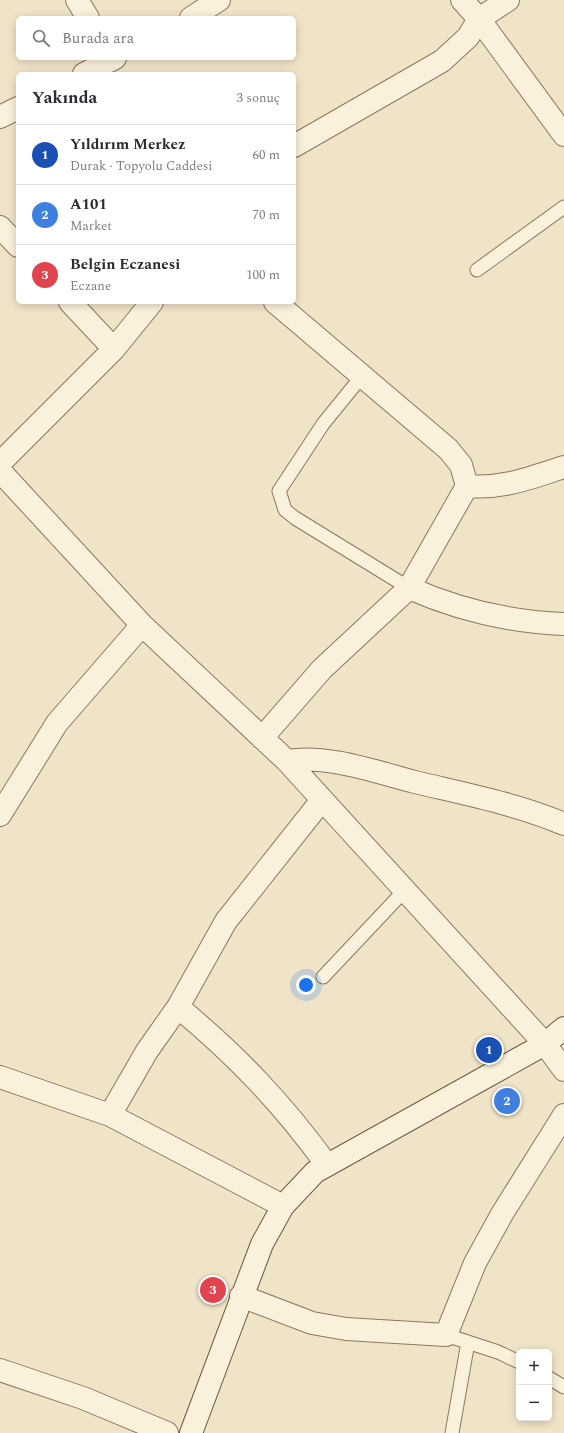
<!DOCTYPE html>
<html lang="tr">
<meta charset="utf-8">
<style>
:root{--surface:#fff;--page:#f2f2f3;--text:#2b2b33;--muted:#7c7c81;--line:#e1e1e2;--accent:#0f766e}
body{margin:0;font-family:Spectral,serif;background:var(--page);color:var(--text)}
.controls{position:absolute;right:12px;bottom:12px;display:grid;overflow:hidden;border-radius:6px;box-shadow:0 2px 10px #0003}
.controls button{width:36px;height:36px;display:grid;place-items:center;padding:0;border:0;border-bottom:1px solid var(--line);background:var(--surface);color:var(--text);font:20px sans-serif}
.you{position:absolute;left:306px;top:985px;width:14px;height:14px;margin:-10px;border:3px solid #fff;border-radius:50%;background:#1a73e8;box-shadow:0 0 0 6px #1a73e833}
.badge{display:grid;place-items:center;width:26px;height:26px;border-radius:50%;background:var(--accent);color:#fff;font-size:13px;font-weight:700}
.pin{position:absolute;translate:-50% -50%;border:2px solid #fff;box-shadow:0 1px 4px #0006}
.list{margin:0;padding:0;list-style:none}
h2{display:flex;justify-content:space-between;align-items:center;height:52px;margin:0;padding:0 16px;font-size:17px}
h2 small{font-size:13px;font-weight:400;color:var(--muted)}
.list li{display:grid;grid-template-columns:26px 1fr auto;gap:12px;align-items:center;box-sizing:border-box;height:60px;padding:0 16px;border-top:1px solid var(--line)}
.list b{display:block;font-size:15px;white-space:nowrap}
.list p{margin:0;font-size:13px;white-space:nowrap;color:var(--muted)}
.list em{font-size:13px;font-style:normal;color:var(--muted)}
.icon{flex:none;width:22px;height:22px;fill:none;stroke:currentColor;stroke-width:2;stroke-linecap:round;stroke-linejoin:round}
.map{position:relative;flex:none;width:564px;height:1433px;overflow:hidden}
.search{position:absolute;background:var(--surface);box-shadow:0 2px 10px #0003;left:16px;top:16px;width:280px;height:44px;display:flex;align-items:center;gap:10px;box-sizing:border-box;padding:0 14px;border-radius:6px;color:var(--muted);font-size:15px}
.panel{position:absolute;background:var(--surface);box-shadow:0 2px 10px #0003;left:16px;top:72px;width:280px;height:232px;border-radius:6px}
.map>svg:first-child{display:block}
</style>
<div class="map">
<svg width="564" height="1433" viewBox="0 0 564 1433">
<rect width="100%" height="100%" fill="#f0e4c8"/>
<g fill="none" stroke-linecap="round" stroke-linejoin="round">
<defs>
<path id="lane" d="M477,270L564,207
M362,376L323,424L279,491L285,510L295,518L409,588
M323,977L405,890
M446,1335L498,1352L519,1362
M549,1378L564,1387
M452,1433L468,1342"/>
<path id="street" d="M77,0L88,18
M462,0L479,19L564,135
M191,18L219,0
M84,74L115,58
M0,117L18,108
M294,146L442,61L468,37L479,19L508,0
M0,227L18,246
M70,302L114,349
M275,302L448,449L461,465L467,486
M0,463L114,349L152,302
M0,471L142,625L287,761L545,1044L564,1070
M409,588C459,610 509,622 564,624
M262,738L322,669L409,588L467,486C503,489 530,478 564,467
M287,761C326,754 376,772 415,782C465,794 517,804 564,824
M0,815L57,723L142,625
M178,1007C237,1056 282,1103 327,1165
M0,1077L110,1115L283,1206
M110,1115L147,1051L178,1007L226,921L322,800
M241,1296L312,1323L346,1329L446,1335L475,1263L502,1214L564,1115
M0,1370L83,1398L167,1433"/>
<path id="secondary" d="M191,1433L262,1244L283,1206L315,1172L545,1044L564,1028"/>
</defs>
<!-- lane casing -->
<use href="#lane" stroke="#8d765c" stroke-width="15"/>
<!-- street casing -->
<use href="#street" stroke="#8d765c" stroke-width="24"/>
<!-- secondary casing -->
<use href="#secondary" stroke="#6f573f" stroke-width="24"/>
<!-- lane -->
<use href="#lane" stroke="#faf1dc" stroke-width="13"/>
<!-- street -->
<use href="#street" stroke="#faf1dc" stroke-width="22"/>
<!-- secondary -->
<use href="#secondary" stroke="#faf1dc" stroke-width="22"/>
</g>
</svg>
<div class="controls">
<button>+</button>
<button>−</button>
</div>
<div class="you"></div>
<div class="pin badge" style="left:489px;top:1050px;background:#1a4fb4">1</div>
<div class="pin badge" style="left:507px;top:1101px;background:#3f7fe0">2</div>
<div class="pin badge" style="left:213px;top:1290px;background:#e0444e">3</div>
<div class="search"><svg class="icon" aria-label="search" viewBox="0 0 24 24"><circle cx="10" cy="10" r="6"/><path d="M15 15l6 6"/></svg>Burada ara</div>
<section class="panel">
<h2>Yakında<small>3 sonuç</small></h2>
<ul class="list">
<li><span class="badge" style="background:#1a4fb4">1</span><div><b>Yıldırım Merkez</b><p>Durak · Topyolu Caddesi</p></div><em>60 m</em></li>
<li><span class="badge" style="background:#3f7fe0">2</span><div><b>A101</b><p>Market</p></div><em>70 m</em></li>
<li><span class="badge" style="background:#e0444e">3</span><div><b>Belgin Eczanesi</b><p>Eczane</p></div><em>100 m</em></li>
</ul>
</section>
</div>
